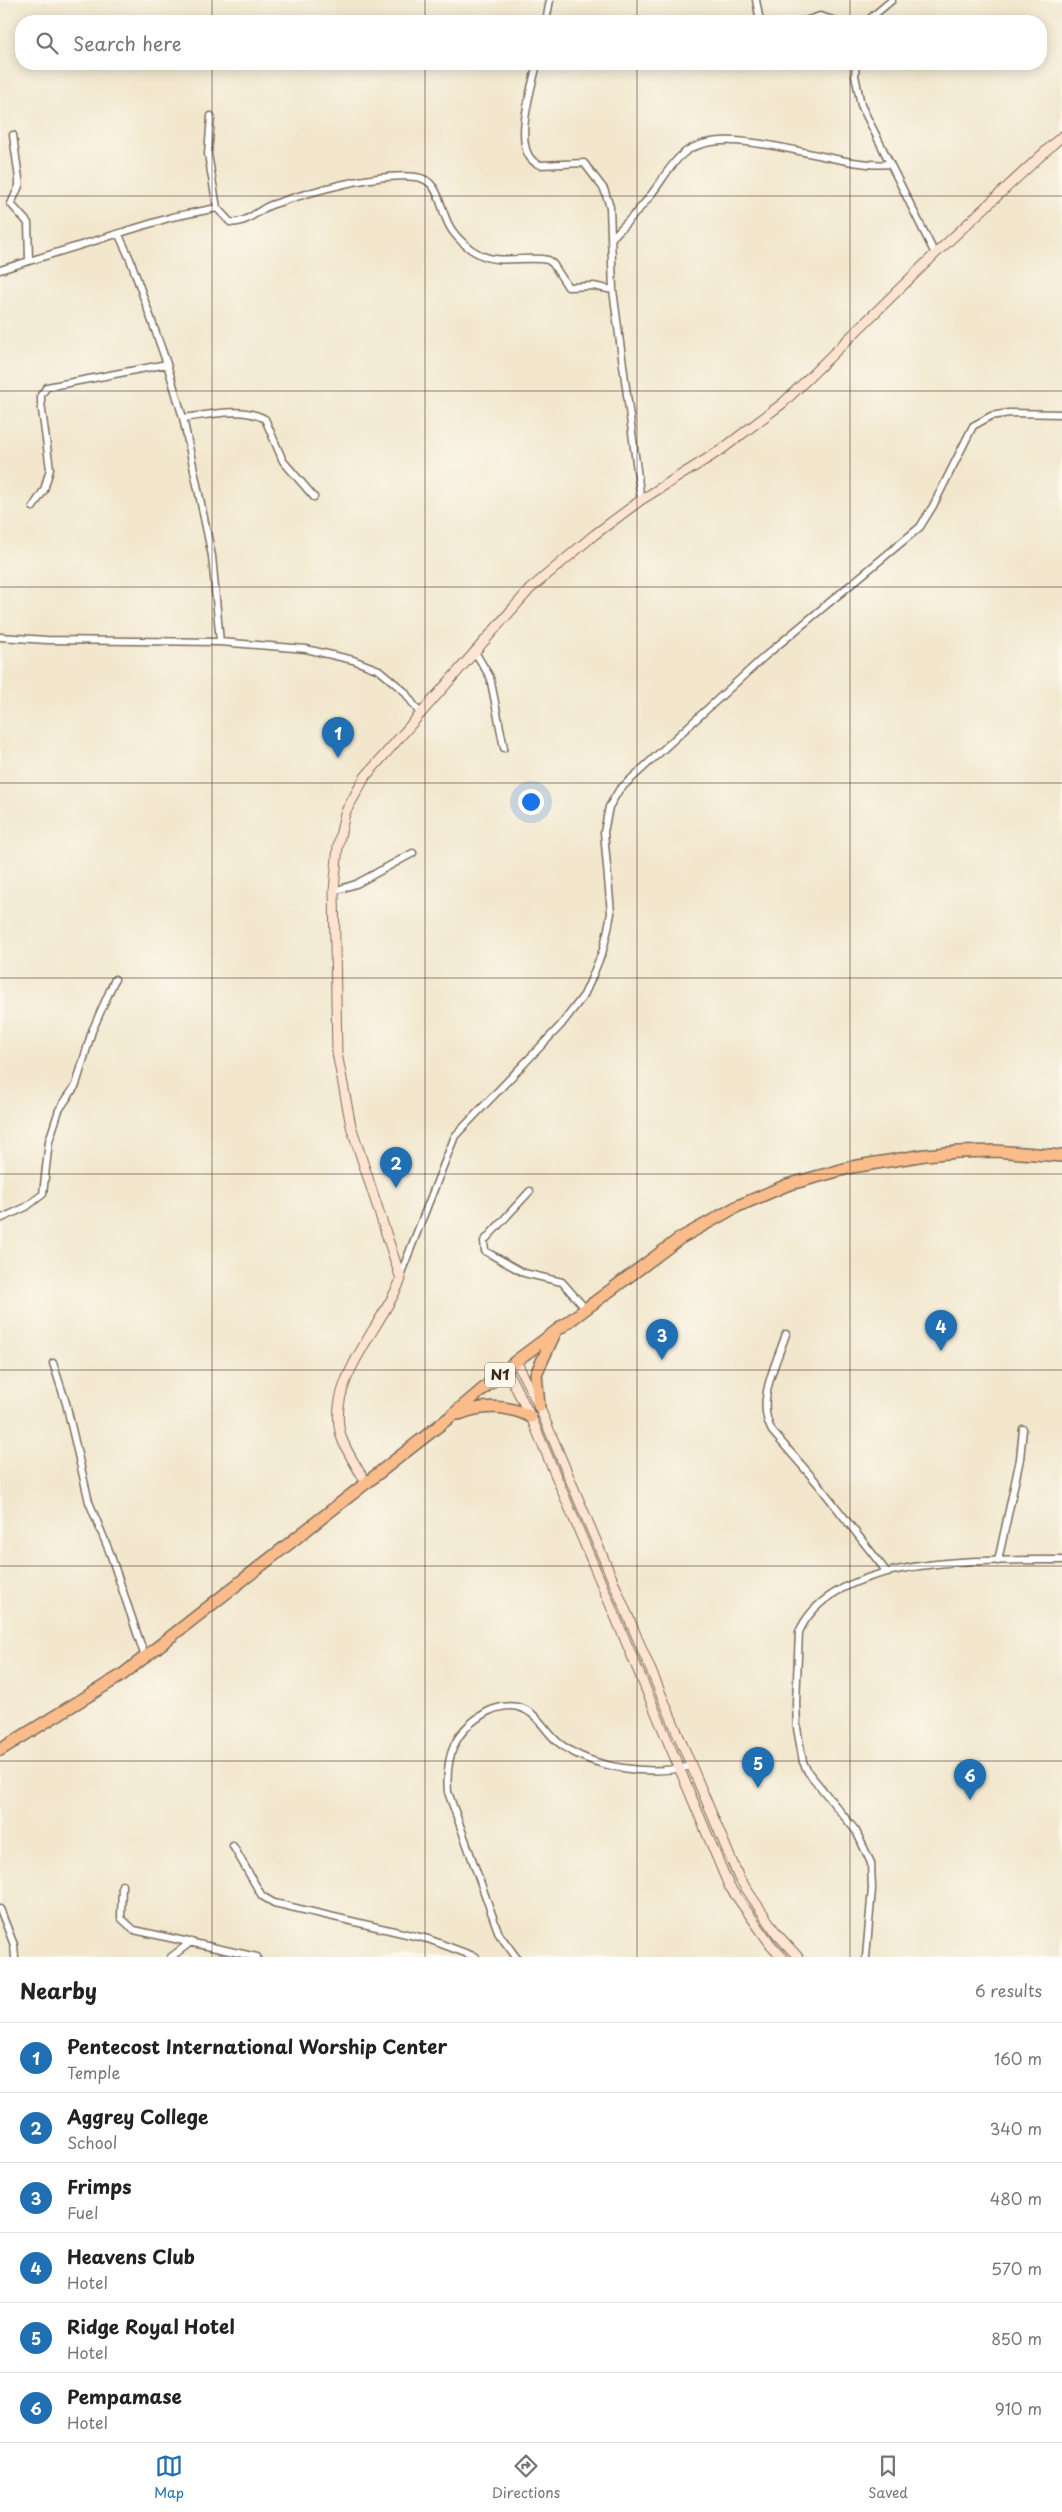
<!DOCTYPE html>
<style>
:root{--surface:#fff;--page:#f6f6f6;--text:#222;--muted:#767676;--line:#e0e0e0;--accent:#1f6fb2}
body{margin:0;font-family:"Playpen Sans",sans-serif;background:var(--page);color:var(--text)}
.you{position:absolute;left:530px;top:801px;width:18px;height:18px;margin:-12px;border:4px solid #fff;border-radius:50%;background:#1a73e8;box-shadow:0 0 0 8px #1a73e833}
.badge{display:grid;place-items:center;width:32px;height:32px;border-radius:50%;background:var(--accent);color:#fff;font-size:16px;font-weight:700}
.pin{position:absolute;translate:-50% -41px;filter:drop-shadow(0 1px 2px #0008)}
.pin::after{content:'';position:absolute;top:26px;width:18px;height:15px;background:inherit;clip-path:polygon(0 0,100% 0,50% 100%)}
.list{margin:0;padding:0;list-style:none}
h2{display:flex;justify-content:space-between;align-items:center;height:65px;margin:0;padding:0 20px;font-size:21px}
h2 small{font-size:16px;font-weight:400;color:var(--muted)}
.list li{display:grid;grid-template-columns:32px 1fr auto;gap:15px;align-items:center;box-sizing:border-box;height:70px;padding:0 20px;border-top:1px solid var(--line)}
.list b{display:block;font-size:19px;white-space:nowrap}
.list p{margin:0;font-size:16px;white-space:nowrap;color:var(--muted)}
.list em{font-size:16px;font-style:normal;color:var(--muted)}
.icon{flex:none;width:28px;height:28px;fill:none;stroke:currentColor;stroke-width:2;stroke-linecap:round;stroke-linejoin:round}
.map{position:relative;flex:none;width:1062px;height:1957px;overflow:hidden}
.search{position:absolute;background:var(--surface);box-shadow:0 2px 12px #0003;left:15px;right:15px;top:15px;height:55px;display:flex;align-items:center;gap:12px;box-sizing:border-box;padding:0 18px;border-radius:20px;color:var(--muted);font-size:19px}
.sheet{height:485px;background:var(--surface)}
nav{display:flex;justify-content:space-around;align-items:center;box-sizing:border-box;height:70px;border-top:1px solid var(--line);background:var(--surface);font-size:14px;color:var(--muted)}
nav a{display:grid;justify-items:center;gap:2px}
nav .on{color:var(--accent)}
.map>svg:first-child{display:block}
</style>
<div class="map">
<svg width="1062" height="1957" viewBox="0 0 1062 1957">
<rect width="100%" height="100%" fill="#fbf7ec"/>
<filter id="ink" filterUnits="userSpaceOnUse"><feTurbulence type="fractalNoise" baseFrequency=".02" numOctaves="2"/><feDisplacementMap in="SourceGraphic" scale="10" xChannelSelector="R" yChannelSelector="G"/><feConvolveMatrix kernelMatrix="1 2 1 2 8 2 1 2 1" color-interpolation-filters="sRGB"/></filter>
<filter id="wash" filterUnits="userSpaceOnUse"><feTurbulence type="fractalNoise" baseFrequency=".0096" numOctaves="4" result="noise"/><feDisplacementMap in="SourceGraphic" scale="20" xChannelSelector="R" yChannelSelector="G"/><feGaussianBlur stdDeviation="1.12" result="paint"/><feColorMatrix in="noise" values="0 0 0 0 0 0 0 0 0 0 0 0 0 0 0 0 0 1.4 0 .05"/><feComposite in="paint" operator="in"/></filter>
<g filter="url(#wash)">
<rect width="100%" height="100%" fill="#f2e7cd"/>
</g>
<g filter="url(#ink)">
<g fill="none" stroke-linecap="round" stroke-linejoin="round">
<defs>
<path id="street" d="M756,0L760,21
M546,21L550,0
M805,21L820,16L836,21
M867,21L892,0
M537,64C532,87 509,155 540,165L584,163L604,189L610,207L613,290L641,500
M856,64L855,75L861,105L935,254
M211,116L208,154L217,208L230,222C245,225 258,210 271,205C309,192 377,172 416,177C441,180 439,209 450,227C455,236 467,248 477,253C499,266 525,255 548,260L553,264L568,287L593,286L613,290
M13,135L19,179V186L11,204L28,223L29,260
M119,235L130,259L167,364L183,418L212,556L220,642
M612,238C626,223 641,209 653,192C663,179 671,163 684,153C729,118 834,170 890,164
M0,270L172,217L217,208
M183,418C208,415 243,406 265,419L283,461L314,497
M33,507L44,490L50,469L41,403V395L47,387L167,364
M0,637L47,640L220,642L306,649L353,660L379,670L404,691L421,715
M475,652L490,677L504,748
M334,891L356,884L413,853
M530,1191L484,1241L485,1251L524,1273L562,1282L584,1307
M0,1219L26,1207L43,1194L49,1141L59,1110L76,1085L92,1031L115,979
M401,1273L455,1136L561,1025L584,995L590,982L603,950L608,929L611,913L604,832L609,807L619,790L765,656L920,527L933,506L973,426L991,416L1009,413L1062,414
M786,1334C776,1365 755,1401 772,1431L818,1484L886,1571
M53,1363L66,1403L89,1502L110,1553L145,1657
M998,1561L1020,1459L1023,1429
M233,1846L262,1896L274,1903L428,1939L476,1957
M122,1885L121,1918L134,1930L257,1957
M0,1909L14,1945L15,1957
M171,1957L191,1942
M516,1957L499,1934L448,1792C445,1755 455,1730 487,1712C496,1707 511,1704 521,1708C538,1713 545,1732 559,1743C592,1769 651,1776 691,1766
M866,1957L872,1889L871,1863L856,1831L808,1772L803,1762L797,1728L796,1703L799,1632C834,1552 990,1561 1062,1560"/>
<path id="secondary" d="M516,1361L539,1406L739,1878L777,1934L798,1957
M506,1369L531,1417L729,1886L771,1945L782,1957
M366,1483C358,1468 346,1452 341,1436C325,1382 383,1326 401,1279L351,1126L337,1053L334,891L338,846L345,813L365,777L530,589L594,535L641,500L721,450L783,403L935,254L1062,136"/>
<path id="highway" d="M539,1406L536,1374L555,1333
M459,1414C484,1404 508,1405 531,1417
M0,1750L122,1675L450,1417L516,1361L679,1239L738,1206L787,1185L852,1167L925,1155L958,1152L995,1151L1062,1156"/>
</defs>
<!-- street casing -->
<use href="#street" stroke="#7b6c5b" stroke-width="9"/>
<!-- secondary casing -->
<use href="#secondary" stroke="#7b6c5b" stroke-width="11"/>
<!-- highway casing -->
<use href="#highway" stroke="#7b6c5b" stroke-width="14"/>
<!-- street -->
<use href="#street" stroke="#fff" stroke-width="6"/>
<!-- secondary -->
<use href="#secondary" stroke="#fde4d0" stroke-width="9"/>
<!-- highway -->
<use href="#highway" stroke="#f9bc8a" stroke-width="11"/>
</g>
</g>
<!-- grid -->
<path fill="none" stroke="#3b2a1e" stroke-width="1" stroke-opacity="0.55" d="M212,0V21M425,0V21M637,0V21M850,0V21M212,64V1957M425,64V1957M637,64V1957M850,64V1957M0,196H1062M0,391H1062M0,587H1062M0,783H1062M0,978H1062M0,1174H1062M0,1370H1062M0,1566H1062M0,1761H1062"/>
<g text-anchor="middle" stroke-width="4.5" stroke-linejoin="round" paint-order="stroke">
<!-- shield labels -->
<rect fill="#fbf7ec" stroke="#75685c" stroke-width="1" x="485" y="1362.5" width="30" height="25" rx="4"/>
<g font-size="15" font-weight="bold" fill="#3b2a1e">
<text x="500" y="1380">N1</text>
</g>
</g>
</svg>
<div class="you"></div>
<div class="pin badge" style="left:338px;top:758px">1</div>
<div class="pin badge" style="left:396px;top:1188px">2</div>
<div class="pin badge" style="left:662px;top:1360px">3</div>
<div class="pin badge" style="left:941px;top:1351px">4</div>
<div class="pin badge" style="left:758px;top:1788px">5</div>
<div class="pin badge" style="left:970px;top:1800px">6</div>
<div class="search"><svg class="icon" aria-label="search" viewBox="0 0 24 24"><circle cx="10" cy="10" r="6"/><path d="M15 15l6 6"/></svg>Search here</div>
</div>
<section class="sheet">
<h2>Nearby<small>6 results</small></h2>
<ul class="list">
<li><span class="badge">1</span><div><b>Pentecost International Worship Center</b><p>Temple</p></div><em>160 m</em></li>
<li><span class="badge">2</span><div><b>Aggrey College</b><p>School</p></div><em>340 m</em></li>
<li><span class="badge">3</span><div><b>Frimps</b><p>Fuel</p></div><em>480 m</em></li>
<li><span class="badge">4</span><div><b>Heavens Club</b><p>Hotel</p></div><em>570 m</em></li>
<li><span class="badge">5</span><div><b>Ridge Royal Hotel</b><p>Hotel</p></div><em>850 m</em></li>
<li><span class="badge">6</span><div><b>Pempamase</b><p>Hotel</p></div><em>910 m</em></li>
</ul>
</section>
<nav>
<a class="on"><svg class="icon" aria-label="map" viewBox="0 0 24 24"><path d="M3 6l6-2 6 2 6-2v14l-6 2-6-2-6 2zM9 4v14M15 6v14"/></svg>Map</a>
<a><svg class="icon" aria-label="directions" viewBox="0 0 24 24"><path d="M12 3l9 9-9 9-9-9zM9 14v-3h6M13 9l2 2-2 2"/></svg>Directions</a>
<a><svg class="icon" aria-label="saved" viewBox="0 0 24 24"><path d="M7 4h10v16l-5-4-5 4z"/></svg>Saved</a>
</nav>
